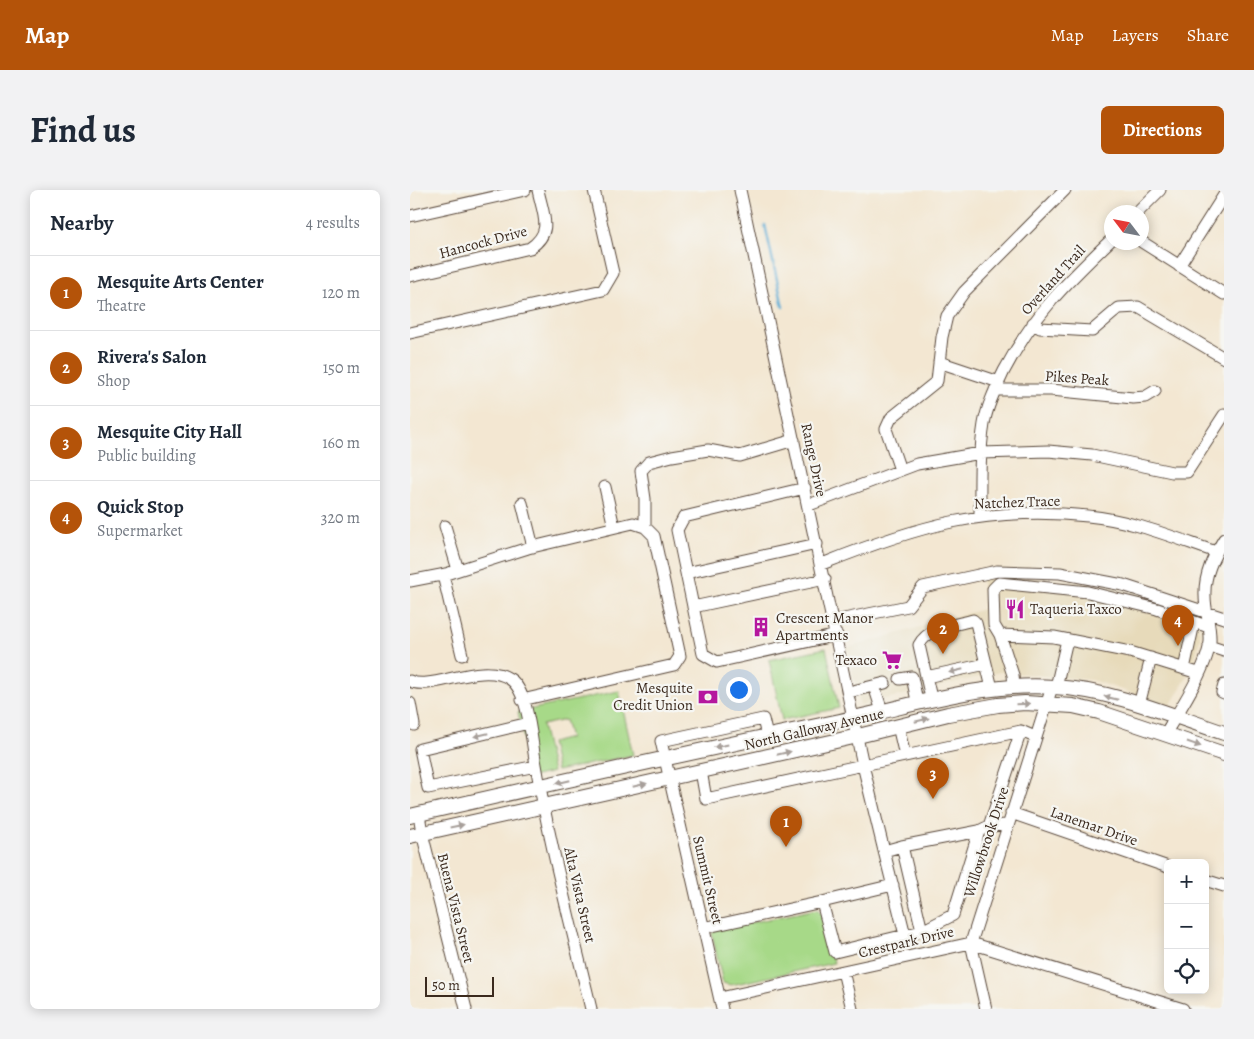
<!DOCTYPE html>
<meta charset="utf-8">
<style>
:root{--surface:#fff;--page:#f2f2f3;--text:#1f2937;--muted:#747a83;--line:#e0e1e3;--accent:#b45309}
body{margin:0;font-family:Alegreya,serif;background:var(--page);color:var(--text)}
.controls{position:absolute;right:15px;bottom:15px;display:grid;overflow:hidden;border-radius:8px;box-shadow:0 2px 12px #0003}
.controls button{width:45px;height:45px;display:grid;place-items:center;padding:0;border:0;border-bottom:1px solid var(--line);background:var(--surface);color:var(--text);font:25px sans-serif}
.compass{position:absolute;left:694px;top:15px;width:45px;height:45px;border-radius:50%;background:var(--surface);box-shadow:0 2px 12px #0003;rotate:302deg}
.scale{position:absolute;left:15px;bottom:12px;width:69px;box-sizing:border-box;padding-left:5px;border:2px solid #3b2a1e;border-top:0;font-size:14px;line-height:18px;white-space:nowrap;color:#3b2a1e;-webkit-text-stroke:4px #f6f6f2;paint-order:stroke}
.you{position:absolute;left:328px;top:499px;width:18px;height:18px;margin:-12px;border:4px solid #fff;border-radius:50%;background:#1a73e8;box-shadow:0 0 0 8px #1a73e833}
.badge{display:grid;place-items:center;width:32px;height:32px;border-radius:50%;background:var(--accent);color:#fff;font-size:16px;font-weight:700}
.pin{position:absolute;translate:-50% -41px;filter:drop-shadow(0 1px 2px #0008)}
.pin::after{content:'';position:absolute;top:26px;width:18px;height:15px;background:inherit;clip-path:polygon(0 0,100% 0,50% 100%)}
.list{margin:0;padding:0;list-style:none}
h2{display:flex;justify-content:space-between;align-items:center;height:65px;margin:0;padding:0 20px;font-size:21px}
h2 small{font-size:16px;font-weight:400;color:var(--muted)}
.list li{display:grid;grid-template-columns:32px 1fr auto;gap:15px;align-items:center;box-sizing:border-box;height:75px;padding:0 20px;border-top:1px solid var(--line)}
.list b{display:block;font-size:19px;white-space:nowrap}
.list p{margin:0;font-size:16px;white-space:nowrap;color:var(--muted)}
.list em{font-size:16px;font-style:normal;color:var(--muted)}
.icon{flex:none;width:28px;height:28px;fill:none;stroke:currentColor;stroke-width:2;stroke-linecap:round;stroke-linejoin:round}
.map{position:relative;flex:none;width:814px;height:819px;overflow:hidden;border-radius:8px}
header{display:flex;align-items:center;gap:30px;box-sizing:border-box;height:70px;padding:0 25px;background:var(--accent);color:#fff}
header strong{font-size:24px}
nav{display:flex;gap:28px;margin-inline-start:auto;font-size:18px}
.intro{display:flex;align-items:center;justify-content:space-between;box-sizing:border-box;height:120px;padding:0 30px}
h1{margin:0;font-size:35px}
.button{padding:12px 22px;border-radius:8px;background:var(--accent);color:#fff;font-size:18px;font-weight:700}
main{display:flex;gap:30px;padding:0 30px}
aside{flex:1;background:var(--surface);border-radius:8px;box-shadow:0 2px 12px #0003}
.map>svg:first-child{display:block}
</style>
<header>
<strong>Map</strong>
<nav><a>Map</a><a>Layers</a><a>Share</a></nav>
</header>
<div class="intro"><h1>Find us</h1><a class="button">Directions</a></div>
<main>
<aside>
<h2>Nearby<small>4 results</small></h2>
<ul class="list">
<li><span class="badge">1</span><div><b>Mesquite Arts Center</b><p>Theatre</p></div><em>120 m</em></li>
<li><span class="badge">2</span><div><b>Rivera's Salon</b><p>Shop</p></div><em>150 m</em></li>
<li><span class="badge">3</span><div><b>Mesquite City Hall</b><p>Public building</p></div><em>160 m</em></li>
<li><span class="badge">4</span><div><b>Quick Stop</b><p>Supermarket</p></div><em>320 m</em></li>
</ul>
</aside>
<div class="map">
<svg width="814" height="819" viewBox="0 0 814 819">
<rect width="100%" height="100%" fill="#f6f6f2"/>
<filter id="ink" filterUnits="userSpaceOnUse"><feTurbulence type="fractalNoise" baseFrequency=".02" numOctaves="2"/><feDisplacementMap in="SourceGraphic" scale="10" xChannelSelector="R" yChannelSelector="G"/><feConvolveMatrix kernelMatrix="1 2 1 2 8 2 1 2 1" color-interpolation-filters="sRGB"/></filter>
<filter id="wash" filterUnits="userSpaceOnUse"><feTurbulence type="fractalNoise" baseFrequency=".0096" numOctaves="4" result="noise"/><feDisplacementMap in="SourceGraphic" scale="20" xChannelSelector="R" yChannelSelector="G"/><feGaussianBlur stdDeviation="1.12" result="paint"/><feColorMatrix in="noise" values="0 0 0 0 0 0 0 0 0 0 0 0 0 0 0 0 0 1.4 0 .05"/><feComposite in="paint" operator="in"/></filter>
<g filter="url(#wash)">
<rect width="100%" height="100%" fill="#f3e7d2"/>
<!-- built -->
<path fill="#e7daba" d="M594,385L705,397L787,424L790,447L783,477L760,516L682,490L590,482L450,515L437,458L577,418L571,388Z"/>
<!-- green -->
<path fill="#a7d988" stroke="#718253" d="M416,458L429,518L372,530L359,470Z
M209,501L223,565L147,581L141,553L160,548L155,530L132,535L143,582L122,587L108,522Z
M407,719L413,725L424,773L321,795L313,793L302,744L305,740Z"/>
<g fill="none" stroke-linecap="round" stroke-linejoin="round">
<!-- stream -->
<path stroke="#59abd4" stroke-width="2.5" d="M355,35L373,117"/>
</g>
</g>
<g filter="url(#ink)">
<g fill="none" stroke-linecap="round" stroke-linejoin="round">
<defs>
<path id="minor" d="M728,22L750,0
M0,26L115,0
M732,52L814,104
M769,76L814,5
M0,86L120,58C144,42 133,25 128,0
M623,133L630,138L682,141L709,118L728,117L814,168
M0,143L193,100L203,83L184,0
M529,172L589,192
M585,200H641L723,208L735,207L745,201
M490,280L476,239L481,228L527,191L532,147L537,126L554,102L655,0
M195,297L204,337
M395,298L274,327L267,340L293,464L307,472L427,445
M112,313L123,357
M399,315L507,274L571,263L638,261L682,265L762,282H777L814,225
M570,326C570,295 569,265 574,234C577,216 586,198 594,181C624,124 656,93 702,49
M35,336L48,380
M235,337V309L231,281L239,272L262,266L298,260L330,266L384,250
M412,374C505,337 576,315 678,326C722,330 765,348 806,362
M276,383L407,354
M33,385L52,465
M0,391L36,384L118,358L223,333L235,337L244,346L270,466L264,475L112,510
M283,417L415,389
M424,431L498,416L513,397L587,381L650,383L713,395L814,428
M590,445L584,435L583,399L589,393L678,402L747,419L799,437
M799,456L814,461
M774,479L784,433
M516,487L576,474
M490,489L502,487L507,511
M0,491C20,502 72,470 100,489C117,500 121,544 124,563C138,649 161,734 181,819
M814,495L812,502L814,503
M464,496L472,521
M604,497L603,485L590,445L644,447L720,462L788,483
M646,497L657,450
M439,502L475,493
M521,508L509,455C518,437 545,435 563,430L566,433L582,498
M0,513L4,535
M729,515L741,468
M119,533L10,559L18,598L126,576
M488,536L495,566
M755,544C769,521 797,478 800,452C801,436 795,422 795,406C794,385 803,367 814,349
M291,581L296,609L453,575L330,0
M601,623L758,677
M9,624L12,643L56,819
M597,635L579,636L569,641L543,725L512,741L492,656L474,661L453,575L611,541L625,547
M579,636L611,541
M492,656L569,641
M474,661L495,745
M795,690L814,696
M412,712L483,695
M293,738L412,712L425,762L512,741
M433,781L442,819
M310,808L561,753L773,819
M312,819L251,551L353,529L357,546
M576,819L561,753L642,497"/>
<path id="major" d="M0,626C143,593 286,561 430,531C502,516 570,492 644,497C702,500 760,525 814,543
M0,646L448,546L538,524L588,515L615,513L663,516L689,522L814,564"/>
</defs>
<!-- minor casing -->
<use href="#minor" stroke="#574639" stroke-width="13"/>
<!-- major casing -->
<use href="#major" stroke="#574639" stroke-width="16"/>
<!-- minor -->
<use href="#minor" stroke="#fff" stroke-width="11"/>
<!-- major -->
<use href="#major" stroke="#fff" stroke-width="14"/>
</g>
<!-- one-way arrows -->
<defs><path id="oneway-solid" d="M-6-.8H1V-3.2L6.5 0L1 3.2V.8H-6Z" transform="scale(1.25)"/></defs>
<g fill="#a79f9a">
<use href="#oneway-solid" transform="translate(546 481) rotate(167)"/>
<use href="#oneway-solid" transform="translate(701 508) rotate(-166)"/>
<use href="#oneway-solid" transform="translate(613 514) rotate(-2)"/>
<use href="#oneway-solid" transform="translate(512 530) rotate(-14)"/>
<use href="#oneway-solid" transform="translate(71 545) rotate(167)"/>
<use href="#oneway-solid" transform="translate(784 554) rotate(19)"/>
<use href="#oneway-solid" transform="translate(311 556) rotate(168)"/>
<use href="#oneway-solid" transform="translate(374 563) rotate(-13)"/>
<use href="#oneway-solid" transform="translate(153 592) rotate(167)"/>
<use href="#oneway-solid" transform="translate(230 595) rotate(-13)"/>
<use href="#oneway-solid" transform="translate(47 636) rotate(-12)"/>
</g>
</g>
<!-- icons -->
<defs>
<symbol id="restaurant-bare" viewBox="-9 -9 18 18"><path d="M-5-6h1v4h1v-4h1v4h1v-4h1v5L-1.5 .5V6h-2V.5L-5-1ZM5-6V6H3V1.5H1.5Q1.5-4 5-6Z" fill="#b5179e" stroke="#f6f6f2" stroke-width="2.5" paint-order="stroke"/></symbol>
<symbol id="building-bare" viewBox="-9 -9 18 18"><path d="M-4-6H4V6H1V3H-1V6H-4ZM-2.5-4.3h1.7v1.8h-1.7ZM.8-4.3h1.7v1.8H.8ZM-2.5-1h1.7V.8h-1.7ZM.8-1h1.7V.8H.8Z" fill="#b5179e" stroke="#f6f6f2" stroke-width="2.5" paint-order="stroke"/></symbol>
<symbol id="supermarket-bare" viewBox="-9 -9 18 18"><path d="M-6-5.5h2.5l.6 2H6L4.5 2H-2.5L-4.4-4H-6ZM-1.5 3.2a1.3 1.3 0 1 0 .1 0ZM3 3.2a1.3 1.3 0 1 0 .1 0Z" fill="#b5179e" stroke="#f6f6f2" stroke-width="2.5" paint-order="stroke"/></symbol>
<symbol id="bank-bare" viewBox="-9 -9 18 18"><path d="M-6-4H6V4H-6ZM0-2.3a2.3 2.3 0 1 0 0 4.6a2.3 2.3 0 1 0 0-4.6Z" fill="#b5179e" stroke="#f6f6f2" stroke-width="2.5" paint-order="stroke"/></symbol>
</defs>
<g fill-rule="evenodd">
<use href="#restaurant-bare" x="591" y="405" width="28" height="28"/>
<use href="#building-bare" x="337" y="423" width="28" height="28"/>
<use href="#supermarket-bare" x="468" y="456" width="28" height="28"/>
<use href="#bank-bare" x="284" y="493" width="28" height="28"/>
</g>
<g text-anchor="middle" stroke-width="4.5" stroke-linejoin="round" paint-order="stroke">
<!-- street labels -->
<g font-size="15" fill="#3b2a1e" stroke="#f6f6f2">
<text transform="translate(73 52) rotate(-15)" y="5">Hancock Drive</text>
<text transform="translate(643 90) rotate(-48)" y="5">Overland Trail</text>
<text transform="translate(667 188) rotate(4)" y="5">Pikes Peak</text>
<text transform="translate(404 270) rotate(78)" y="5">Range Drive</text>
<text transform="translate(607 312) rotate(-2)" y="5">Natchez Trace</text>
<text transform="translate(404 539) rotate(-13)" y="5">North Galloway Avenue</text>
<text transform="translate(684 636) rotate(19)" y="5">Lanemar Drive</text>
<text transform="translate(576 652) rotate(-72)" y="5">Willowbrook Drive</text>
<text transform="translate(298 690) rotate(77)" y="5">Summit Street</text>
<text transform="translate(170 705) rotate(77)" y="5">Alta Vista Street</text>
<text transform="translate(46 718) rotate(76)" y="5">Buena Vista Street</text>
<text transform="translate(496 752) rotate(-13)" y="5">Crestpark Drive</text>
</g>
<!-- poi labels -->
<g font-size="15" fill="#3b2a1e" stroke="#f6f6f2" text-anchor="start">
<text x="620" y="424">Taqueria Taxco</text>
<text x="366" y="433">Crescent Manor<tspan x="366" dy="17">Apartments</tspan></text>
<text x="467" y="475" text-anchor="end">Texaco</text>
<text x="283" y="503" text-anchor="end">Mesquite<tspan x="283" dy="17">Credit Union</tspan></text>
</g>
</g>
</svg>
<div class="controls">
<button>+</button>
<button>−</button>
<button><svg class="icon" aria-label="locate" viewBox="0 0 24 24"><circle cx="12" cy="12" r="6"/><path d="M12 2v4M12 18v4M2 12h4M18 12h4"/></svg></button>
</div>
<svg class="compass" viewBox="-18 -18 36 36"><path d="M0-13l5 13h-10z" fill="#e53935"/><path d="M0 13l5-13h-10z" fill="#747a83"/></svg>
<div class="scale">50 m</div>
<div class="you"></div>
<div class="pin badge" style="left:376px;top:657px">1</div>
<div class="pin badge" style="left:533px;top:464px">2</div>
<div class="pin badge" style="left:523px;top:609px">3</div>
<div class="pin badge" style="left:768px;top:456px">4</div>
</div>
</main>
